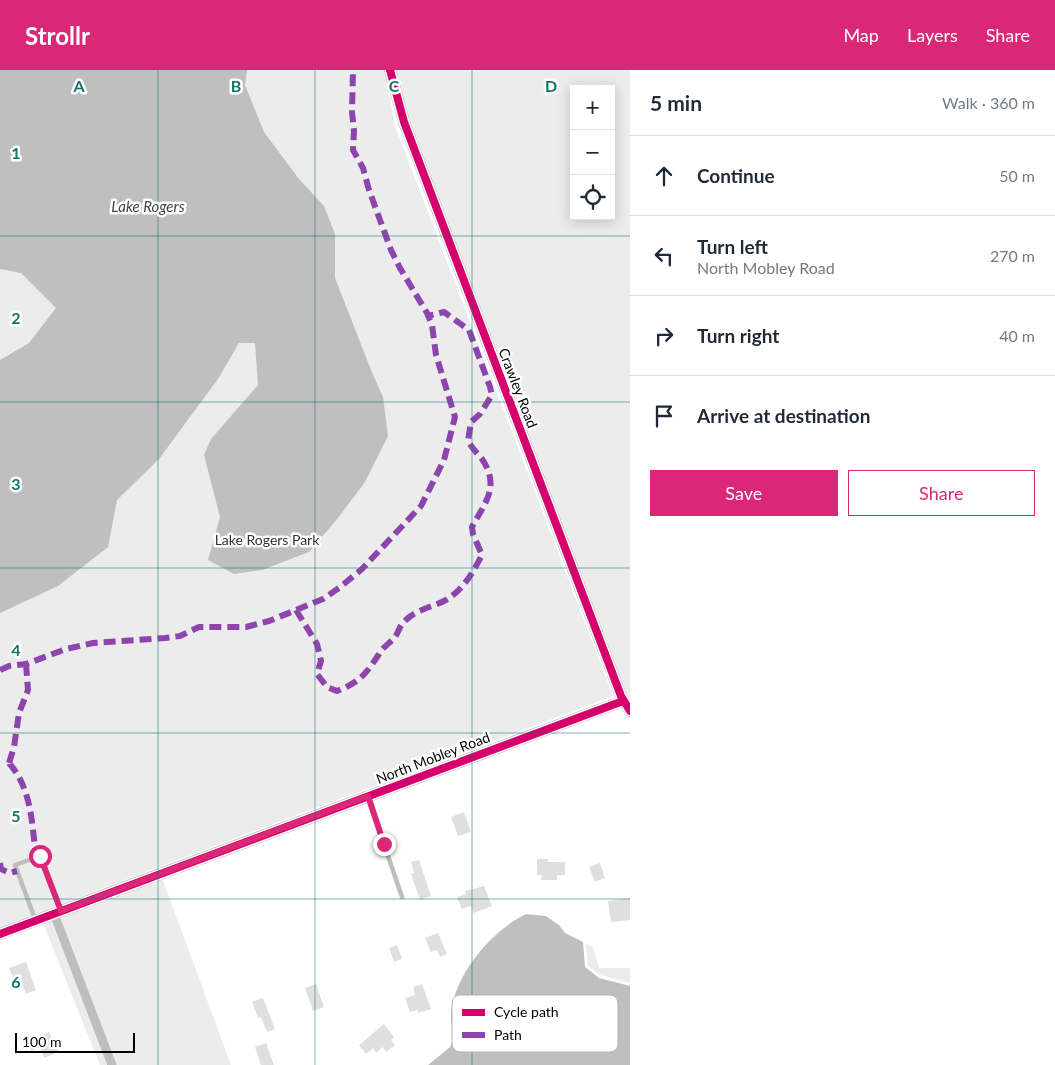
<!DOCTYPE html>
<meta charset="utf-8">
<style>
:root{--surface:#fff;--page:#f6f6f7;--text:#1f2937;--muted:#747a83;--line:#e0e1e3;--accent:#db2777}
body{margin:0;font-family:Lato,sans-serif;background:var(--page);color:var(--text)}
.controls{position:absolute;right:15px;top:15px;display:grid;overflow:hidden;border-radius:0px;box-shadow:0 2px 12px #0003}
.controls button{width:45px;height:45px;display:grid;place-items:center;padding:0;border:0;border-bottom:1px solid var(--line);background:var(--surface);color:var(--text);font:25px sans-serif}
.scale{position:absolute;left:15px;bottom:12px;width:120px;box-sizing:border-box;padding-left:5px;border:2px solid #000;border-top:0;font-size:14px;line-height:18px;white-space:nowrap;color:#000;-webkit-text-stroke:4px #fff;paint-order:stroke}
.stop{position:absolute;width:15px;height:15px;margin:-11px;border:4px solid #db2777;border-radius:50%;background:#fff}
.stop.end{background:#db2777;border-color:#fff;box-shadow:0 1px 5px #0008}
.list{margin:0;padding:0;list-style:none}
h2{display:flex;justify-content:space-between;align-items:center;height:65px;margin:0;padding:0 20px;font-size:21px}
h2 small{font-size:16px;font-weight:400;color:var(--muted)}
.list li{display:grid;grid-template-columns:32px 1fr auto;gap:15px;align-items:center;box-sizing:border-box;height:80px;padding:0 20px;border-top:1px solid var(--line)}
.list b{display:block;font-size:19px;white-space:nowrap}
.list p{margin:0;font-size:16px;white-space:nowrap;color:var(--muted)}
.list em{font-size:16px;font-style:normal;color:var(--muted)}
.actions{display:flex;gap:10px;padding:15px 20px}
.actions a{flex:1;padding:11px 0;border:1px solid var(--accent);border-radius:0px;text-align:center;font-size:18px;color:var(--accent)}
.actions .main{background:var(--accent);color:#fff}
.icon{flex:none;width:28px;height:28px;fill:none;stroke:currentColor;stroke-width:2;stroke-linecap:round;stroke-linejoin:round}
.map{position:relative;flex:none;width:630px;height:995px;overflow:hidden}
header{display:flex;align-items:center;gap:30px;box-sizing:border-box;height:70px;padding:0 25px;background:var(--accent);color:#fff}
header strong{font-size:24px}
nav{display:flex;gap:28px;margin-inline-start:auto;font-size:18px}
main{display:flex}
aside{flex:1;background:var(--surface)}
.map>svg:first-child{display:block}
</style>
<header>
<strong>Strollr</strong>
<nav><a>Map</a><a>Layers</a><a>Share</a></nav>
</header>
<main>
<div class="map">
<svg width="630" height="995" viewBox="0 0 630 995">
<rect width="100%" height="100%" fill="#fff"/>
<!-- green -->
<path fill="#ececec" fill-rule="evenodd" d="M0,0H385L395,56L613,626L0,857Z
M394,0H630V628L627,629L408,50ZM574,19H611V146H574Z
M162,808L231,995H116L59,847Z
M51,849L107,995H100L43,853Z
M586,874L593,877L599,898H630V913L600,905L588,896Z"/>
<!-- water -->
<path fill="#bfbfbf" d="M0,0H247L245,15L264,62L299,109L324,136L335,164V208L371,300L383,327L388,366L365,412L338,448L309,482L262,500L234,504L208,490L220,447L204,385L211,369L258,315L255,273H239L218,309L159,389L117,430L108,477L58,516L0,543V290L29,273L56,238L21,203L0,199Z
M526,844L546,846L559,855L565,863L583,872L585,897L599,908L630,916V995H428L450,977L455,965C454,960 451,955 451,950C450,909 491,861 526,844Z"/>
<!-- building -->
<path fill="#dfdfdf" d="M464,742L471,762L458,766L451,747Z
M537,789H548V792H565V805H557V810H541L542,805H537Z
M419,790L431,826L420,830L411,804L414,803L411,792Z
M600,793L605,808L595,812L589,797Z
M484,816L492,836L474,843L471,836L462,839L457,827L466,824L465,821Z
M630,828V850L611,852L608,831Z
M438,863L447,884L440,887L437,880L431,882L425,868Z
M397,875L402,889L394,892L389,878Z
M26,892L36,920L26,924L23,916L17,918L9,898Z
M316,914L324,937L313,941L305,918Z
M422,914L431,939L418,943L417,940L410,942L405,928L415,925L413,917Z
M263,928L275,959L267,962L261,947L258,948L252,932Z
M384,954L394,967L391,970L395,975L386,982L383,977L376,983L373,978L366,984L359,975Z
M49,962L58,982L44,988L40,977L31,981L27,971Z
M266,973L274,995H261L255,977Z"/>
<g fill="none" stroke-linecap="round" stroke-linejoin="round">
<!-- lane -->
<path stroke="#bebebe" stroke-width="4.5" d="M368,727L402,827
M35,849L15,795L40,786L60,840"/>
<!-- street -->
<path stroke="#bebebe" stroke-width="9" d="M54,844L112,995"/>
<!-- secondary -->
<path stroke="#b8b8b8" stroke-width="12" d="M390,0L404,52L621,626L630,641
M0,864L623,631"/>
<!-- quiet -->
<path stroke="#8e44ad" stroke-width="6" stroke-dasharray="12 6" stroke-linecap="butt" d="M296,540L317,574L321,591L317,604L327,617L337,621C360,612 366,604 379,584C382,578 390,573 395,567C398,563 399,558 402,554C413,540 433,537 446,530C464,519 473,502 482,485L473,464L472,457C484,434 501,417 482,389C477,383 472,378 468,371L471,352L480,344L492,325L490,317L469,260L444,242L428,246
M0,600L9,596L26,594L66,579L93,573L165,568L180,566L199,557H246L269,551L323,529L339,518L362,499L421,436L444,390L455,347L436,285L432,255L427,243L400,198L391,180L369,120L363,98L353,80L354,61L352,42L353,0
M9,693L14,677L19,643L28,620L26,594
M9,693C32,719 32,755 36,787
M0,793L1,799L10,803L17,801"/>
<defs>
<path id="cycleway" d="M390,0L404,52L621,626L630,641
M0,864L623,631"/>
</defs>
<!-- cycleway casing -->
<use href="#cycleway" stroke="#fff" stroke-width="11"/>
<!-- cycleway -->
<use href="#cycleway" stroke="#d6006c" stroke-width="8"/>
</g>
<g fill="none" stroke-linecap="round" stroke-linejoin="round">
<!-- route -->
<path stroke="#db2777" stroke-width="6" d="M40,786L61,841L368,726L384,774"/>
</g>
<!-- grid -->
<path fill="none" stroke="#0f766e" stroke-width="1" stroke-opacity="0.55" d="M158,0V995M315,0V995M472,0V995M0,166H630M0,332H630M0,498H630M0,663H630M0,829H630"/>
<g text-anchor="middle" stroke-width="5" stroke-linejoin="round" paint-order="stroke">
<!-- street labels -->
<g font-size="14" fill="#000" stroke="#fff">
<text transform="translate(518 318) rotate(69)" y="5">Crawley Road</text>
<text transform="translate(433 688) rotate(-21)" y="5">North Mobley Road</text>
</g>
<!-- park labels -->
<g font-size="14" fill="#333" stroke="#fff">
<text x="267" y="475">Lake Rogers Park</text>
</g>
<!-- water labels -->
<g font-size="15" font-style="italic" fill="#444" stroke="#fff">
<text x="148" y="142">Lake Rogers</text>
</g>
</g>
<!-- legend -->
<rect x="452" y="925" width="166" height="57" rx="8" fill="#fff" stroke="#b2b2b2" stroke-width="1"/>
<rect x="462" y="939" width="23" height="7" fill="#d6006c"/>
<rect x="462" y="962" width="23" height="6" fill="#8e44ad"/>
<g font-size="14" fill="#000">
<text x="494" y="947">Cycle path</text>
<text x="494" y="970">Path</text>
</g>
<g font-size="16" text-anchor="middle" font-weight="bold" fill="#0f766e" stroke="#fff" stroke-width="5" stroke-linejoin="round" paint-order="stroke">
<text x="79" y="22">A</text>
<text x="236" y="22">B</text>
<text x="394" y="22">C</text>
<text x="551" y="22">D</text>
<text x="16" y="89">1</text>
<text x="16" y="254">2</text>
<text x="16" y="420">3</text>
<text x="16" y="586">4</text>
<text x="16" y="752">5</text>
<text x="16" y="918">6</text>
</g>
</svg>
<div class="controls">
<button>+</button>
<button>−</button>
<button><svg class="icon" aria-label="locate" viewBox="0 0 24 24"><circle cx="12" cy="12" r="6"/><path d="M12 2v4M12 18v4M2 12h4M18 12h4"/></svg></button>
</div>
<div class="scale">100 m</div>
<div class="stop" style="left:40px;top:786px"></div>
<div class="stop end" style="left:384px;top:774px"></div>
</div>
<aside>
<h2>5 min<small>Walk · 360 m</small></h2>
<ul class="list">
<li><svg class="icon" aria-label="ahead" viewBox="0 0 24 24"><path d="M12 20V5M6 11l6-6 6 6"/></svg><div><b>Continue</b></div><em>50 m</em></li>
<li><svg class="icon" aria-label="left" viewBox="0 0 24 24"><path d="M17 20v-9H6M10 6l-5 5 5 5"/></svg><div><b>Turn left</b><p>North Mobley Road</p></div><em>270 m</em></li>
<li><svg class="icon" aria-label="right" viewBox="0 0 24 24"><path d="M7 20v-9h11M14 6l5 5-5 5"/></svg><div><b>Turn right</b></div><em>40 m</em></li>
<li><svg class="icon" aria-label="arrive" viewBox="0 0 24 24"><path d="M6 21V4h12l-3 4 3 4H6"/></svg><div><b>Arrive at destination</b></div></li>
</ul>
<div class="actions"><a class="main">Save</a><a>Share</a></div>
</aside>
</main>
